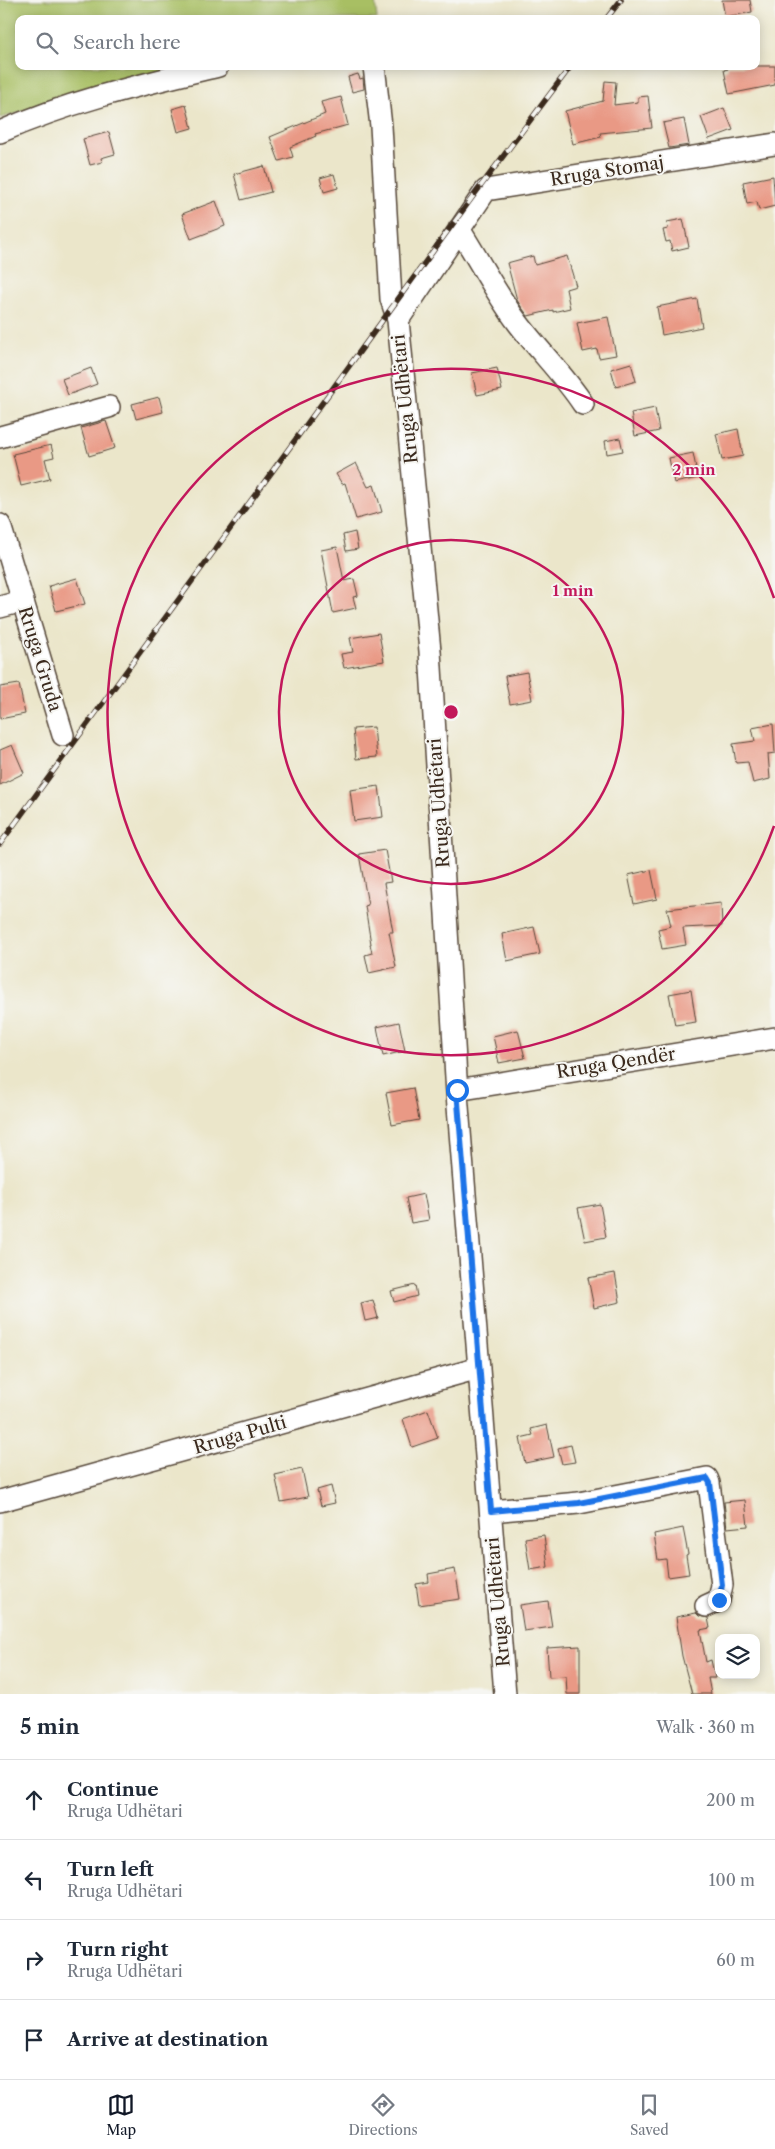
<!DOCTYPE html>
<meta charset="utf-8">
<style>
:root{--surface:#fff;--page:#f6f6f7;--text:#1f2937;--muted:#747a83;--line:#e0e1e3;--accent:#111827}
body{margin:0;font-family:"Libre Caslon Text",serif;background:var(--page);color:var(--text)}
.controls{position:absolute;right:15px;bottom:15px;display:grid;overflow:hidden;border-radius:10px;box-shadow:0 2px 12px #0003}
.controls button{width:45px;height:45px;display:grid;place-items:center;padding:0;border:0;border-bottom:1px solid var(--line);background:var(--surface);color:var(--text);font:25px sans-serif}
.stop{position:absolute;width:15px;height:15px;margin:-11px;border:4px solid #1a73e8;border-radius:50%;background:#fff}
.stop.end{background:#1a73e8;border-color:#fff;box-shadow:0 1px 5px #0008}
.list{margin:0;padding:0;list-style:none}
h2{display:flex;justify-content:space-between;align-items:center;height:65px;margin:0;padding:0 20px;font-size:21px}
h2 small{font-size:16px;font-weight:400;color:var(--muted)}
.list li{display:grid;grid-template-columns:32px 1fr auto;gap:15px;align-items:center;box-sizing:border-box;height:80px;padding:0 20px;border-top:1px solid var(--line)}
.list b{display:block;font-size:19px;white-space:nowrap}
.list p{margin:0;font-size:16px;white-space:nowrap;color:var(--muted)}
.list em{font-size:16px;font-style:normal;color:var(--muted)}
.icon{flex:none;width:28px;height:28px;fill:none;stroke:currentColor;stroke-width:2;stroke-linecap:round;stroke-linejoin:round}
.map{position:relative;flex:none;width:775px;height:1694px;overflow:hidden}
.search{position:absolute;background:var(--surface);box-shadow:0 2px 12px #0003;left:15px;right:15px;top:15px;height:55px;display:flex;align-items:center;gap:12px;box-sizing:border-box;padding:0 18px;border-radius:10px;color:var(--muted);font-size:19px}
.sheet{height:385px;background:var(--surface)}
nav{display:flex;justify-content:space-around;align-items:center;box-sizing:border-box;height:70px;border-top:1px solid var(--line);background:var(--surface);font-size:14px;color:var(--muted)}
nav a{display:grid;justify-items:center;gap:2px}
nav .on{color:var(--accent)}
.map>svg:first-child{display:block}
</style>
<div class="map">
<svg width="775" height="1694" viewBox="0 0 775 1694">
<rect width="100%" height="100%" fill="#f6f6f2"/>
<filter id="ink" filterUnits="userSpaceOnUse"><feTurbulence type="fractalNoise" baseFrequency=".02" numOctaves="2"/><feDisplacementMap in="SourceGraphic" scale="10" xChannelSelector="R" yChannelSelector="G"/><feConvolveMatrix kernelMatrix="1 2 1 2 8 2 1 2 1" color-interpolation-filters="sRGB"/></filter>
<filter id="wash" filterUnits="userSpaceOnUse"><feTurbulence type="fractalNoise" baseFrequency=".0096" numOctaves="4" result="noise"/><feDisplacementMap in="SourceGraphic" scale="20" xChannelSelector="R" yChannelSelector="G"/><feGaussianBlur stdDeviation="1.12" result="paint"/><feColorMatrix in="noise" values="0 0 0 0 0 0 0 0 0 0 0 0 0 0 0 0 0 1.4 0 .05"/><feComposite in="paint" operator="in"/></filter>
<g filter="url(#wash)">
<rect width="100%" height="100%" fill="#ebe6ca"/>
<!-- green -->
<path fill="#a8bf64" stroke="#727441" d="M0,0H375L377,19H19V66H190L0,118Z"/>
<g id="blocks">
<!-- building -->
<path fill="#e99985" d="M722,0H750L752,12L725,17Z
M727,66H775V85L729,94L724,70L728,69Z
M358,74L360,79L363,78L364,89L352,92L348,77Z
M605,81L616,82L614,105L638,102V97L648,96L652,128L600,133L601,137L573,144L565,111L603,101Z
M341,97L348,125L315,134L316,136L290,147L293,157L279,161L270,137L325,114L321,102Z
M186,105L192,128L178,132L172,109Z
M724,108L733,130L709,139L701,117Z
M684,119L689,145L669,148L663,123Z
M109,132L115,154L101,158L102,162L90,165L83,139Z
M264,166L271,192L241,200L234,174Z
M334,174L338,188L324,192L320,178Z
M773,176L775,206L759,210L757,202L747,204L743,182Z
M216,201L225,226L191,239L182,214Z
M683,219L689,247L672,251L670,241L666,242L663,230L668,229L667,222Z
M533,256L535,265L567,256L576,286L566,289L570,308L553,312V310L528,316L520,305L517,300L507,263Z
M697,299L702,327L662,335L657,307Z
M608,317L616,355L599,358L597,349L583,352L577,323Z
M631,363L636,381L616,387L611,369Z
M91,368L97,384L68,395L62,379Z
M497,368L502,390L477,395L472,373Z
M159,397L163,412L136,419L132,404Z
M655,408L659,431L635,436L631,413Z
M106,421L115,448L89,456L81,428Z
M738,429L743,456L722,460L716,434Z
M620,438L623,451L607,454L605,441Z
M51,445L54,457L45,459L50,479L21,486L13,454Z
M693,453L698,478L674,483L669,458Z
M356,463L368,487L374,485L382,512L356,519L345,483L342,484L336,474Z
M355,532L358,549L346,551L343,535Z
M337,547L344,581L354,579L358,596L353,597L356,608L333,613L321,550Z
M77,578L85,604L56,611L49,586Z
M379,633L384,661L344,668L341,654L353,652L350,638Z
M527,672L532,700L510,704L505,676Z
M19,684L25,714L0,719V687Z
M773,724L775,753L768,754L770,779L753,783L748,762L736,763L733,744L755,741L752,728Z
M374,727L377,757L356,759L353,729Z
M12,745L24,773L0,785V750Z
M379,786L383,817L354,821L350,790Z
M385,850L391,882L384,883L393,932H389L396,967L369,973L365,955L372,953L370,944H371L365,906L368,905L359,854Z
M651,870L657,899L634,904L628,875Z
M721,903L722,926L683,928L686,945L662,949L658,929L671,926L667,909Z
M534,927L540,954L507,961L502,934Z
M691,990L696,1022L675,1025L669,994Z
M399,1022L405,1051L383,1056L377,1027Z
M518,1030L525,1058L499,1063L493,1036Z
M413,1088L419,1120L392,1125L386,1093Z
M424,1194L429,1220L411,1223L406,1198Z
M600,1204L606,1237L585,1241L578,1208Z
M615,1273L620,1302L594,1308L588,1278Z
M415,1285L417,1296L394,1302L391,1291Z
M373,1300L378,1318L365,1321L361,1303Z
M428,1410L438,1438L412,1447L403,1419Z
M547,1425L554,1457L525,1463L520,1438L533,1435L531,1429Z
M571,1445L575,1462L562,1464L558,1448Z
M302,1469L308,1497L281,1502L275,1475Z
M331,1486L335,1503L321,1506L317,1490Z
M745,1500L748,1526L727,1528L724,1502Z
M683,1528L688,1554L686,1555L689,1574L668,1577L666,1559L658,1560L654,1534Z
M544,1535L548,1567L530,1570L525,1538Z
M455,1569L460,1599L419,1605L416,1584L429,1582L428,1574Z
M548,1601L552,1627L524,1631L520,1605Z
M696,1613L699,1616L708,1618L710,1628L700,1630L706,1662L711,1660L715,1678H708L711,1694H692L682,1656L676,1617Z
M580,1646V1694H567L566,1676L549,1677L547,1648Z"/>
</g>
</g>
<g filter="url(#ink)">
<use href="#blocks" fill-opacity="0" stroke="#554638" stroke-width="1"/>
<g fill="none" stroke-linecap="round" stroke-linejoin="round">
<defs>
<path id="minor" d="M374,66L381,126L391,299L398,320L430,651L457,1094L505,1694
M0,132C70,101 144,84 218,66
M459,229C479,260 496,294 518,323C539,351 564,375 583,404
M398,320L486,190L775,144
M0,437L109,407
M0,525L63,735
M0,607L23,601
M457,1090L775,1038
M0,1501L479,1368
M491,1511L579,1503L707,1478L709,1483L722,1585L719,1600L706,1606"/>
</defs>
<!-- minor casing -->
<use href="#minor" stroke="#554638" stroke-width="24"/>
<!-- minor -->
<use href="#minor" stroke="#fff" stroke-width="21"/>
<defs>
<path id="rail" d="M606,19L621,0
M0,844L477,191L571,66"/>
</defs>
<!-- rail casing -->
<use href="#rail" stroke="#3b2a1e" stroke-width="5.5"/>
<!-- rail -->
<use href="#rail" stroke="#f6f6f2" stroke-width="4" stroke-dasharray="11" stroke-linecap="butt"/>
</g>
</g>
<g fill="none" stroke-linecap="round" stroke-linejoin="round" filter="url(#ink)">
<!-- route -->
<path stroke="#1a73e8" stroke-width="6" d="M457,1090L491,1511L579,1503L707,1478L710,1483L722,1585L719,1600"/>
</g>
<!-- distance rings -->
<g fill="none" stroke="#c2185b" stroke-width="2.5">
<circle cx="451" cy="712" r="172"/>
<path d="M774 826A343 343 0 1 1 774 598"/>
</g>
<g text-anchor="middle" stroke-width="4" stroke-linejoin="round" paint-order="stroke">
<!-- street labels -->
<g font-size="18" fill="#3b2a1e" stroke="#f6f6f2">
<text transform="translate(607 171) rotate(-9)" y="6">Rruga Stomaj</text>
<text transform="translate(405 399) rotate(-96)" y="6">Rruga Udhëtari</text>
<text transform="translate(40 659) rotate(73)" y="6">Rruga Gruda</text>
<text transform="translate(439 803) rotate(-94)" y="6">Rruga Udhëtari</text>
<text transform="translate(616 1063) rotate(-9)" y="6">Rruga Qendër</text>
<text transform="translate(240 1435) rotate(-16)" y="6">Rruga Pulti</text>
<text transform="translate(498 1602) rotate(-95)" y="6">Rruga Udhëtari</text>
</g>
</g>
<circle cx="451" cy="712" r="8" fill="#c2185b" stroke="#f6f6f2" stroke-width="2.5"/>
<g font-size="15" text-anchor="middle" font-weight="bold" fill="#c2185b" stroke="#f6f6f2" stroke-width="4" stroke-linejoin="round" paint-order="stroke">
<text x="694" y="475">2 min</text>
<text x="573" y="596">1 min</text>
</g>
</svg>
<div class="controls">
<button><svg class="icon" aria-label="layers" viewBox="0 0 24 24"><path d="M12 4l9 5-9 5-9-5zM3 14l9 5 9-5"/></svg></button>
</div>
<div class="stop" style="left:457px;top:1090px"></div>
<div class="stop end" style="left:719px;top:1600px"></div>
<div class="search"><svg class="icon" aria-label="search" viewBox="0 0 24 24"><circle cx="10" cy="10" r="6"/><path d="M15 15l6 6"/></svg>Search here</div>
</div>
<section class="sheet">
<h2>5 min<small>Walk · 360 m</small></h2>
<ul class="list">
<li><svg class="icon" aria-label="ahead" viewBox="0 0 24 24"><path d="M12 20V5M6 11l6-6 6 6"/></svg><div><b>Continue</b><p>Rruga Udhëtari</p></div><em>200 m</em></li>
<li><svg class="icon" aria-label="left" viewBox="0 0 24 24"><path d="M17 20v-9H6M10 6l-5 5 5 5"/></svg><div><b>Turn left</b><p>Rruga Udhëtari</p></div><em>100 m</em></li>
<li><svg class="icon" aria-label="right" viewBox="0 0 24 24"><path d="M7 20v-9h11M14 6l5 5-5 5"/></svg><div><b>Turn right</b><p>Rruga Udhëtari</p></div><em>60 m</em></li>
<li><svg class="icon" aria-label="arrive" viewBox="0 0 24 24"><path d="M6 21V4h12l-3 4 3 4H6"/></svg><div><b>Arrive at destination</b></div></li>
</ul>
</section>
<nav>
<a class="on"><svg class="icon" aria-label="map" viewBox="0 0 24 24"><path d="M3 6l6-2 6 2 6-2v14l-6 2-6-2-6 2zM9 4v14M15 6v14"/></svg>Map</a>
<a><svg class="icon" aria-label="directions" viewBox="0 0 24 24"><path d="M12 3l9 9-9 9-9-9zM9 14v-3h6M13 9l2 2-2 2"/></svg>Directions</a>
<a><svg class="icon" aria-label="saved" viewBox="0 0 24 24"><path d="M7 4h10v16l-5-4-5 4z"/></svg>Saved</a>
</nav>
